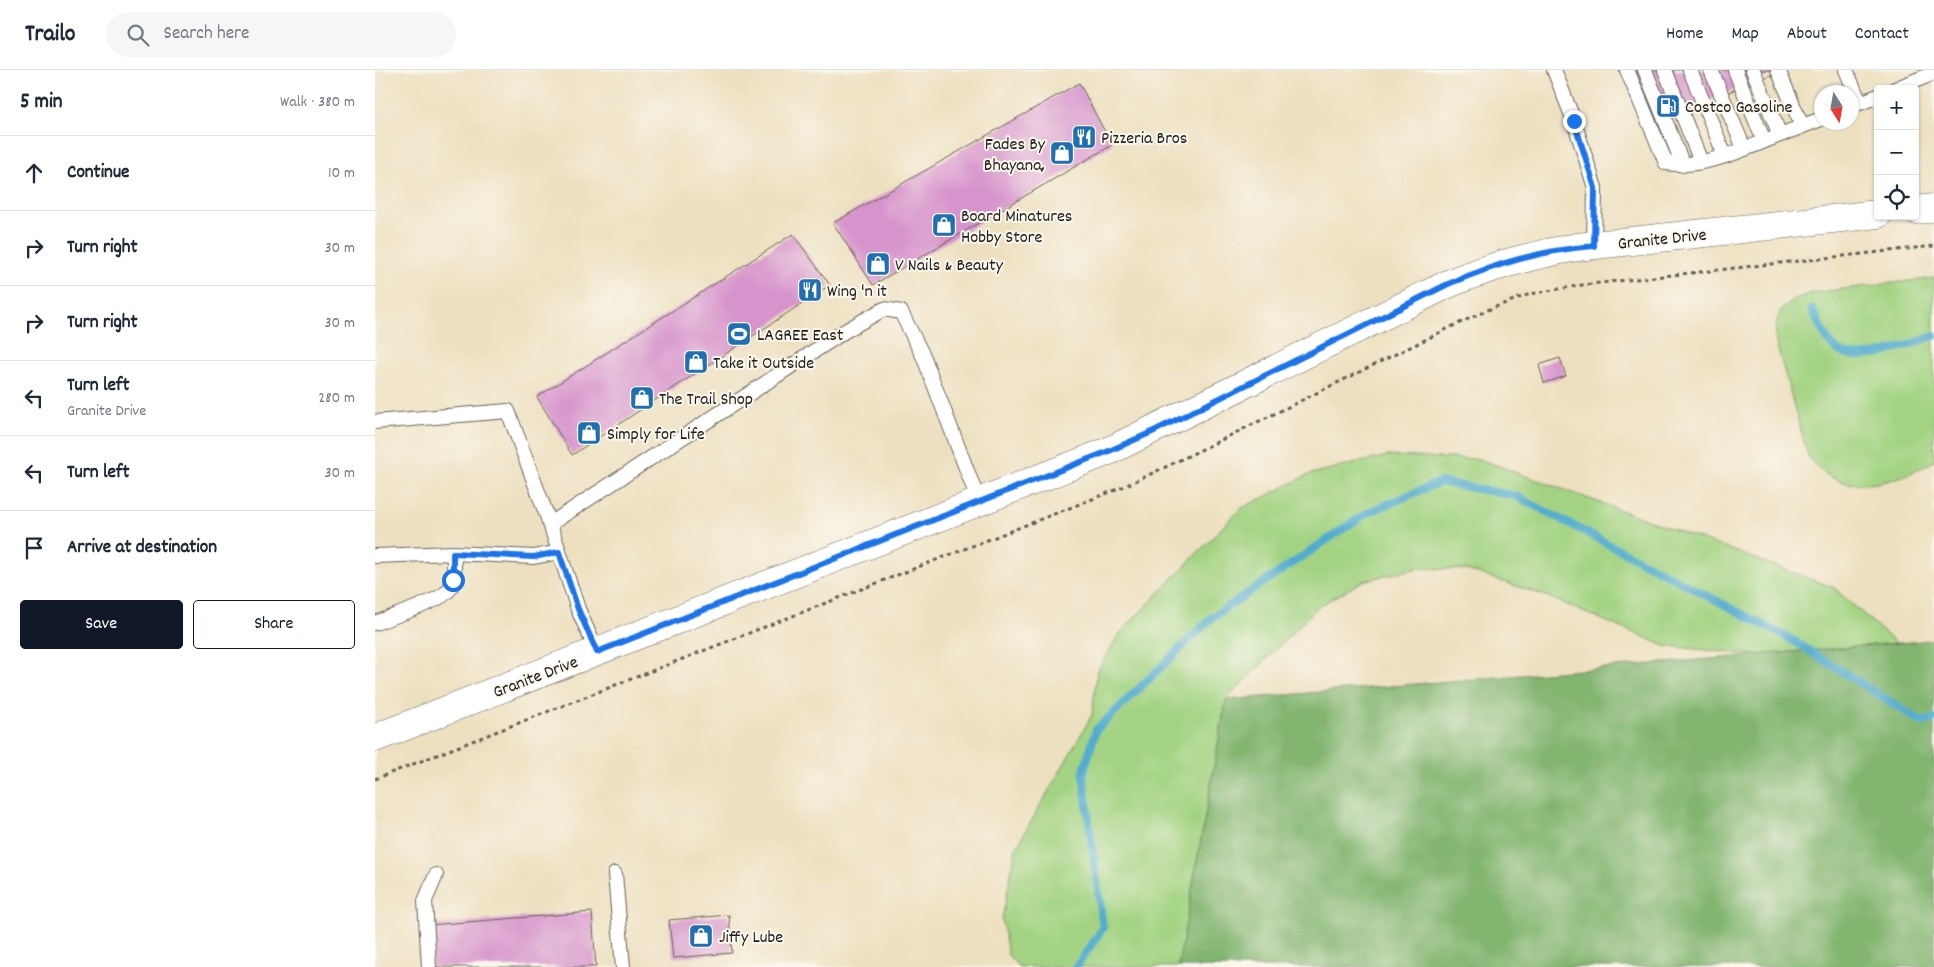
<!DOCTYPE html>
<meta charset="utf-8">
<style>
:root{--surface:#fff;--page:#f6f6f7;--text:#1f2937;--muted:#747a83;--line:#e0e1e3;--accent:#111827}
body{margin:0;font-family:Dekko,sans-serif;background:var(--page);color:var(--text)}
.controls{position:absolute;right:15px;top:15px;display:grid;overflow:hidden;border-radius:5px;box-shadow:0 1px 4px #0004}
.controls button{width:45px;height:45px;display:grid;place-items:center;padding:0;border:0;border-bottom:1px solid var(--line);background:var(--surface);color:var(--text);font:25px sans-serif}
.compass{position:absolute;left:1439px;top:15px;width:45px;height:45px;border-radius:50%;background:var(--surface);box-shadow:0 1px 4px #0004;rotate:169deg}
.stop{position:absolute;width:15px;height:15px;margin:-11px;border:4px solid #1a73e8;border-radius:50%;background:#fff}
.stop.end{background:#1a73e8;border-color:#fff;box-shadow:0 1px 5px #0008}
.list{margin:0;padding:0;list-style:none}
h2{display:flex;justify-content:space-between;align-items:center;height:65px;margin:0;padding:0 20px;font-size:21px}
h2 small{font-size:16px;font-weight:400;color:var(--muted)}
.list li{display:grid;grid-template-columns:32px 1fr auto;gap:15px;align-items:center;box-sizing:border-box;height:75px;padding:0 20px;border-top:1px solid var(--line)}
.list b{display:block;font-size:19px;white-space:nowrap}
.list p{margin:0;font-size:16px;white-space:nowrap;color:var(--muted)}
.list em{font-size:16px;font-style:normal;color:var(--muted)}
.actions{display:flex;gap:10px;padding:15px 20px}
.actions a{flex:1;padding:11px 0;border:1px solid var(--accent);border-radius:5px;text-align:center;font-size:18px;color:var(--accent)}
.actions .main{background:var(--accent);color:#fff}
.icon{flex:none;width:28px;height:28px;fill:none;stroke:currentColor;stroke-width:2;stroke-linecap:round;stroke-linejoin:round}
.map{position:relative;flex:none;width:1559px;height:897px;overflow:hidden}
header{display:flex;align-items:center;gap:30px;box-sizing:border-box;height:70px;padding:0 25px;background:var(--surface);border-bottom:1px solid var(--line)}
header strong{font-size:24px}
nav{display:flex;gap:28px;margin-inline-start:auto;font-size:18px}
.search{width:350px;height:45px;background:var(--page);display:flex;align-items:center;gap:12px;box-sizing:border-box;padding:0 18px;border-radius:28px;color:var(--muted);font-size:19px}
main{display:flex}
aside{flex:1;background:var(--surface)}
.map>svg:first-child{display:block}
</style>
<header>
<strong>Trailo</strong>
<div class="search"><svg class="icon" aria-label="search" viewBox="0 0 24 24"><circle cx="10" cy="10" r="6"/><path d="M15 15l6 6"/></svg>Search here</div>
<nav><a>Home</a><a>Map</a><a>About</a><a>Contact</a></nav>
</header>
<main>
<aside>
<h2>5 min<small>Walk · 380 m</small></h2>
<ul class="list">
<li><svg class="icon" aria-label="ahead" viewBox="0 0 24 24"><path d="M12 20V5M6 11l6-6 6 6"/></svg><div><b>Continue</b></div><em>10 m</em></li>
<li><svg class="icon" aria-label="right" viewBox="0 0 24 24"><path d="M7 20v-9h11M14 6l5 5-5 5"/></svg><div><b>Turn right</b></div><em>30 m</em></li>
<li><svg class="icon" aria-label="right" viewBox="0 0 24 24"><path d="M7 20v-9h11M14 6l5 5-5 5"/></svg><div><b>Turn right</b></div><em>30 m</em></li>
<li><svg class="icon" aria-label="left" viewBox="0 0 24 24"><path d="M17 20v-9H6M10 6l-5 5 5 5"/></svg><div><b>Turn left</b><p>Granite Drive</p></div><em>280 m</em></li>
<li><svg class="icon" aria-label="left" viewBox="0 0 24 24"><path d="M17 20v-9H6M10 6l-5 5 5 5"/></svg><div><b>Turn left</b></div><em>30 m</em></li>
<li><svg class="icon" aria-label="arrive" viewBox="0 0 24 24"><path d="M6 21V4h12l-3 4 3 4H6"/></svg><div><b>Arrive at destination</b></div></li>
</ul>
<div class="actions"><a class="main">Save</a><a>Share</a></div>
</aside>
<div class="map">
<svg width="1559" height="897" viewBox="0 0 1559 897">
<rect width="100%" height="100%" fill="#fbf7ec"/>
<filter id="ink" filterUnits="userSpaceOnUse"><feTurbulence type="fractalNoise" baseFrequency=".02" numOctaves="2"/><feDisplacementMap in="SourceGraphic" scale="10" xChannelSelector="R" yChannelSelector="G"/><feConvolveMatrix kernelMatrix="1 2 1 2 8 2 1 2 1" color-interpolation-filters="sRGB"/></filter>
<filter id="wash" filterUnits="userSpaceOnUse"><feTurbulence type="fractalNoise" baseFrequency=".0096" numOctaves="4" result="noise"/><feDisplacementMap in="SourceGraphic" scale="20" xChannelSelector="R" yChannelSelector="G"/><feGaussianBlur stdDeviation="1.12" result="paint"/><feColorMatrix in="noise" values="0 0 0 0 0 0 0 0 0 0 0 0 0 0 0 0 0 1.4 0 .05"/><feComposite in="paint" operator="in"/></filter>
<g filter="url(#wash)">
<rect width="100%" height="100%" fill="#ede0c0"/>
<!-- green -->
<path fill="#a3d382" stroke="#60784f" d="M1559,208V391C1520,414 1463,431 1433,386L1401,272C1399,241 1408,232 1436,223Z
M1012,386L1104,389L1458,517L1521,573L1382,585L1290,576L1171,526L1092,500L1043,498L988,511L944,536L851,630L803,897H644L633,885L627,849L641,778L717,645L722,601L745,563L865,439L935,404Z"/>
<!-- forest -->
<path fill="#82b570" stroke="#4f6846" d="M1559,570V897H803L851,630Z"/>
<g fill="none" stroke-linecap="round" stroke-linejoin="round">
<!-- stream -->
<path stroke="#51acce" stroke-width="8" d="M1437,239C1444,252 1449,269 1461,279C1484,297 1535,274 1559,266
M701,897L728,858L708,704L721,660L839,546L992,443L1065,412L1141,426L1419,571L1547,652L1559,649"/>
</g>
<g id="blocks">
<!-- building -->
<path fill="#d794cc" d="M1250,0H1408L1273,55Z
M704,13L737,75L498,215L458,153Z
M418,164L455,215L197,385L162,327Z
M1185,288L1191,306L1169,313L1164,295Z
M217,842L221,897H57L54,855Z
M354,845L357,883L298,888L294,850Z"/>
</g>
</g>
<g filter="url(#ink)">
<use href="#blocks" fill-opacity="0" stroke="#656155" stroke-width="1"/>
<g fill="none" stroke-linecap="round" stroke-linejoin="round">
<defs>
<path id="service" d="M1179,0L1199,51L1220,118L1219,176
M1252,0L1291,93C1330,99 1369,79 1405,65
M1270,0L1308,95
M1290,0L1326,92
M1315,0L1350,86
M1336,0L1369,78
M1360,0L1389,71
M1378,0L1405,65L1446,49
M1403,0L1427,56
M1471,0L1485,33L1503,26
M1520,19L1559,3
M0,352L133,341L175,454
M78,483L159,487L184,482
M0,486L78,483C79,495 82,511 73,521C63,532 16,547 0,553
M222,582L203,539L175,454L470,261L509,239L526,242L549,288L604,432
M240,804L248,897
M54,897L50,831L61,805"/>
<path id="tertiary" d="M1540,140L1559,138
M0,668L734,381L1073,214C1116,196 1157,185 1202,177L1503,144"/>
</defs>
<!-- service casing -->
<use href="#service" stroke="#656155" stroke-width="16"/>
<!-- tertiary casing -->
<use href="#tertiary" stroke="#656155" stroke-width="29"/>
<!-- path -->
<path stroke="#656155" stroke-width="3" stroke-dasharray="4 4" stroke-linecap="butt" d="M0,709L743,419L797,394L1076,257L1115,239L1155,224L1207,215L1559,176"/>
<!-- service -->
<use href="#service" stroke="#fff" stroke-width="14"/>
<!-- tertiary -->
<use href="#tertiary" stroke="#fff" stroke-width="28"/>
</g>
</g>
<g fill="none" stroke-linecap="round" stroke-linejoin="round" filter="url(#ink)">
<!-- route -->
<path stroke="#1a73e8" stroke-width="6" d="M78,510V483L159,487L184,482L203,539L222,582L734,381L775,363L1073,214C1121,194 1167,180 1219,176L1220,118L1199,51"/>
</g>
<!-- icons -->
<defs>
<symbol id="fuel-square" viewBox="-11 -11 22 22"><rect x="-9" y="-9" width="18" height="18" rx="4" fill="#1f6fb2" stroke="#fbf7ec"/><path d="M-5.5-6h7V0h2V4h1.3V-2.5L3-4.5l.8-.8L6-3V5H2.5V1h-1V6h-7ZM-4.2-4.7v3.2H.2V-4.7Z" fill="#fff"/></symbol>
<symbol id="restaurant-square" viewBox="-11 -11 22 22"><rect x="-9" y="-9" width="18" height="18" rx="4" fill="#1f6fb2" stroke="#fbf7ec"/><path d="M-5-6h1v4h1v-4h1v4h1v-4h1v5L-1.5 .5V6h-2V.5L-5-1ZM5-6V6H3V1.5H1.5Q1.5-4 5-6Z" fill="#fff"/></symbol>
<symbol id="shop-square" viewBox="-11 -11 22 22"><rect x="-9" y="-9" width="18" height="18" rx="4" fill="#1f6fb2" stroke="#fbf7ec"/><path d="M-5-2.5h2.3a2.7 3.5 0 0 1 5.4 0H5L5.5 6h-11ZM-1.5-2.5h3a1.5 2.3 0 0 0-3 0Z" fill="#fff"/></symbol>
<symbol id="stadium-square" viewBox="-11 -11 22 22"><rect x="-9" y="-9" width="18" height="18" rx="4" fill="#1f6fb2" stroke="#fbf7ec"/><path d="M0-5a6.5 5 0 1 0 0 10a6.5 5 0 1 0 0-10ZM-3.5-1.8h7v3.6h-7Z" fill="#fff"/></symbol>
</defs>
<g fill-rule="evenodd">
<use href="#fuel-square" x="1279" y="22" width="28" height="28"/>
<use href="#restaurant-square" x="695" y="53" width="28" height="28"/>
<use href="#shop-square" x="673" y="69" width="28" height="28"/>
<use href="#shop-square" x="555" y="141" width="28" height="28"/>
<use href="#shop-square" x="489" y="180" width="28" height="28"/>
<use href="#restaurant-square" x="421" y="206" width="28" height="28"/>
<use href="#stadium-square" x="350" y="250" width="28" height="28"/>
<use href="#shop-square" x="307" y="278" width="28" height="28"/>
<use href="#shop-square" x="253" y="314" width="28" height="28"/>
<use href="#shop-square" x="200" y="349" width="28" height="28"/>
<use href="#shop-square" x="312" y="852" width="28" height="28"/>
</g>
<g text-anchor="middle" stroke-width="4" stroke-linejoin="round" paint-order="stroke">
<!-- poi labels -->
<g font-size="18" fill="#1c1c1c" stroke="#fbf7ec" text-anchor="start">
<text x="1310" y="42">Costco Gasoline</text>
<text x="726" y="73">Pizzeria Bros</text>
<text x="670" y="79" text-anchor="end">Fades By<tspan x="670" dy="21">Bhayana,</tspan></text>
<text x="586" y="151">Board Minatures<tspan x="586" dy="21">Hobby Store</tspan></text>
<text x="520" y="200">V Nails &amp; Beauty</text>
<text x="452" y="226">Wing 'n it</text>
<text x="382" y="270">LAGREE East</text>
<text x="338" y="298">Take it Outside</text>
<text x="284" y="334">The Trail Shop</text>
<text x="232" y="369">Simply for Life</text>
<text x="344" y="872">Jiffy Lube</text>
</g>
<!-- street labels -->
<g font-size="18" fill="#1c1c1c" stroke="#fbf7ec">
<text transform="translate(1287 168) rotate(-6)" y="6">Granite Drive</text>
<text transform="translate(160 606) rotate(-21)" y="6">Granite Drive</text>
</g>
</g>
</svg>
<div class="controls">
<button>+</button>
<button>−</button>
<button><svg class="icon" aria-label="locate" viewBox="0 0 24 24"><circle cx="12" cy="12" r="6"/><path d="M12 2v4M12 18v4M2 12h4M18 12h4"/></svg></button>
</div>
<svg class="compass" viewBox="-18 -18 36 36"><path d="M0-13l5 13h-10z" fill="#e53935"/><path d="M0 13l5-13h-10z" fill="#747a83"/></svg>
<div class="stop" style="left:78px;top:510px"></div>
<div class="stop end" style="left:1199px;top:51px"></div>
</div>
</main>
